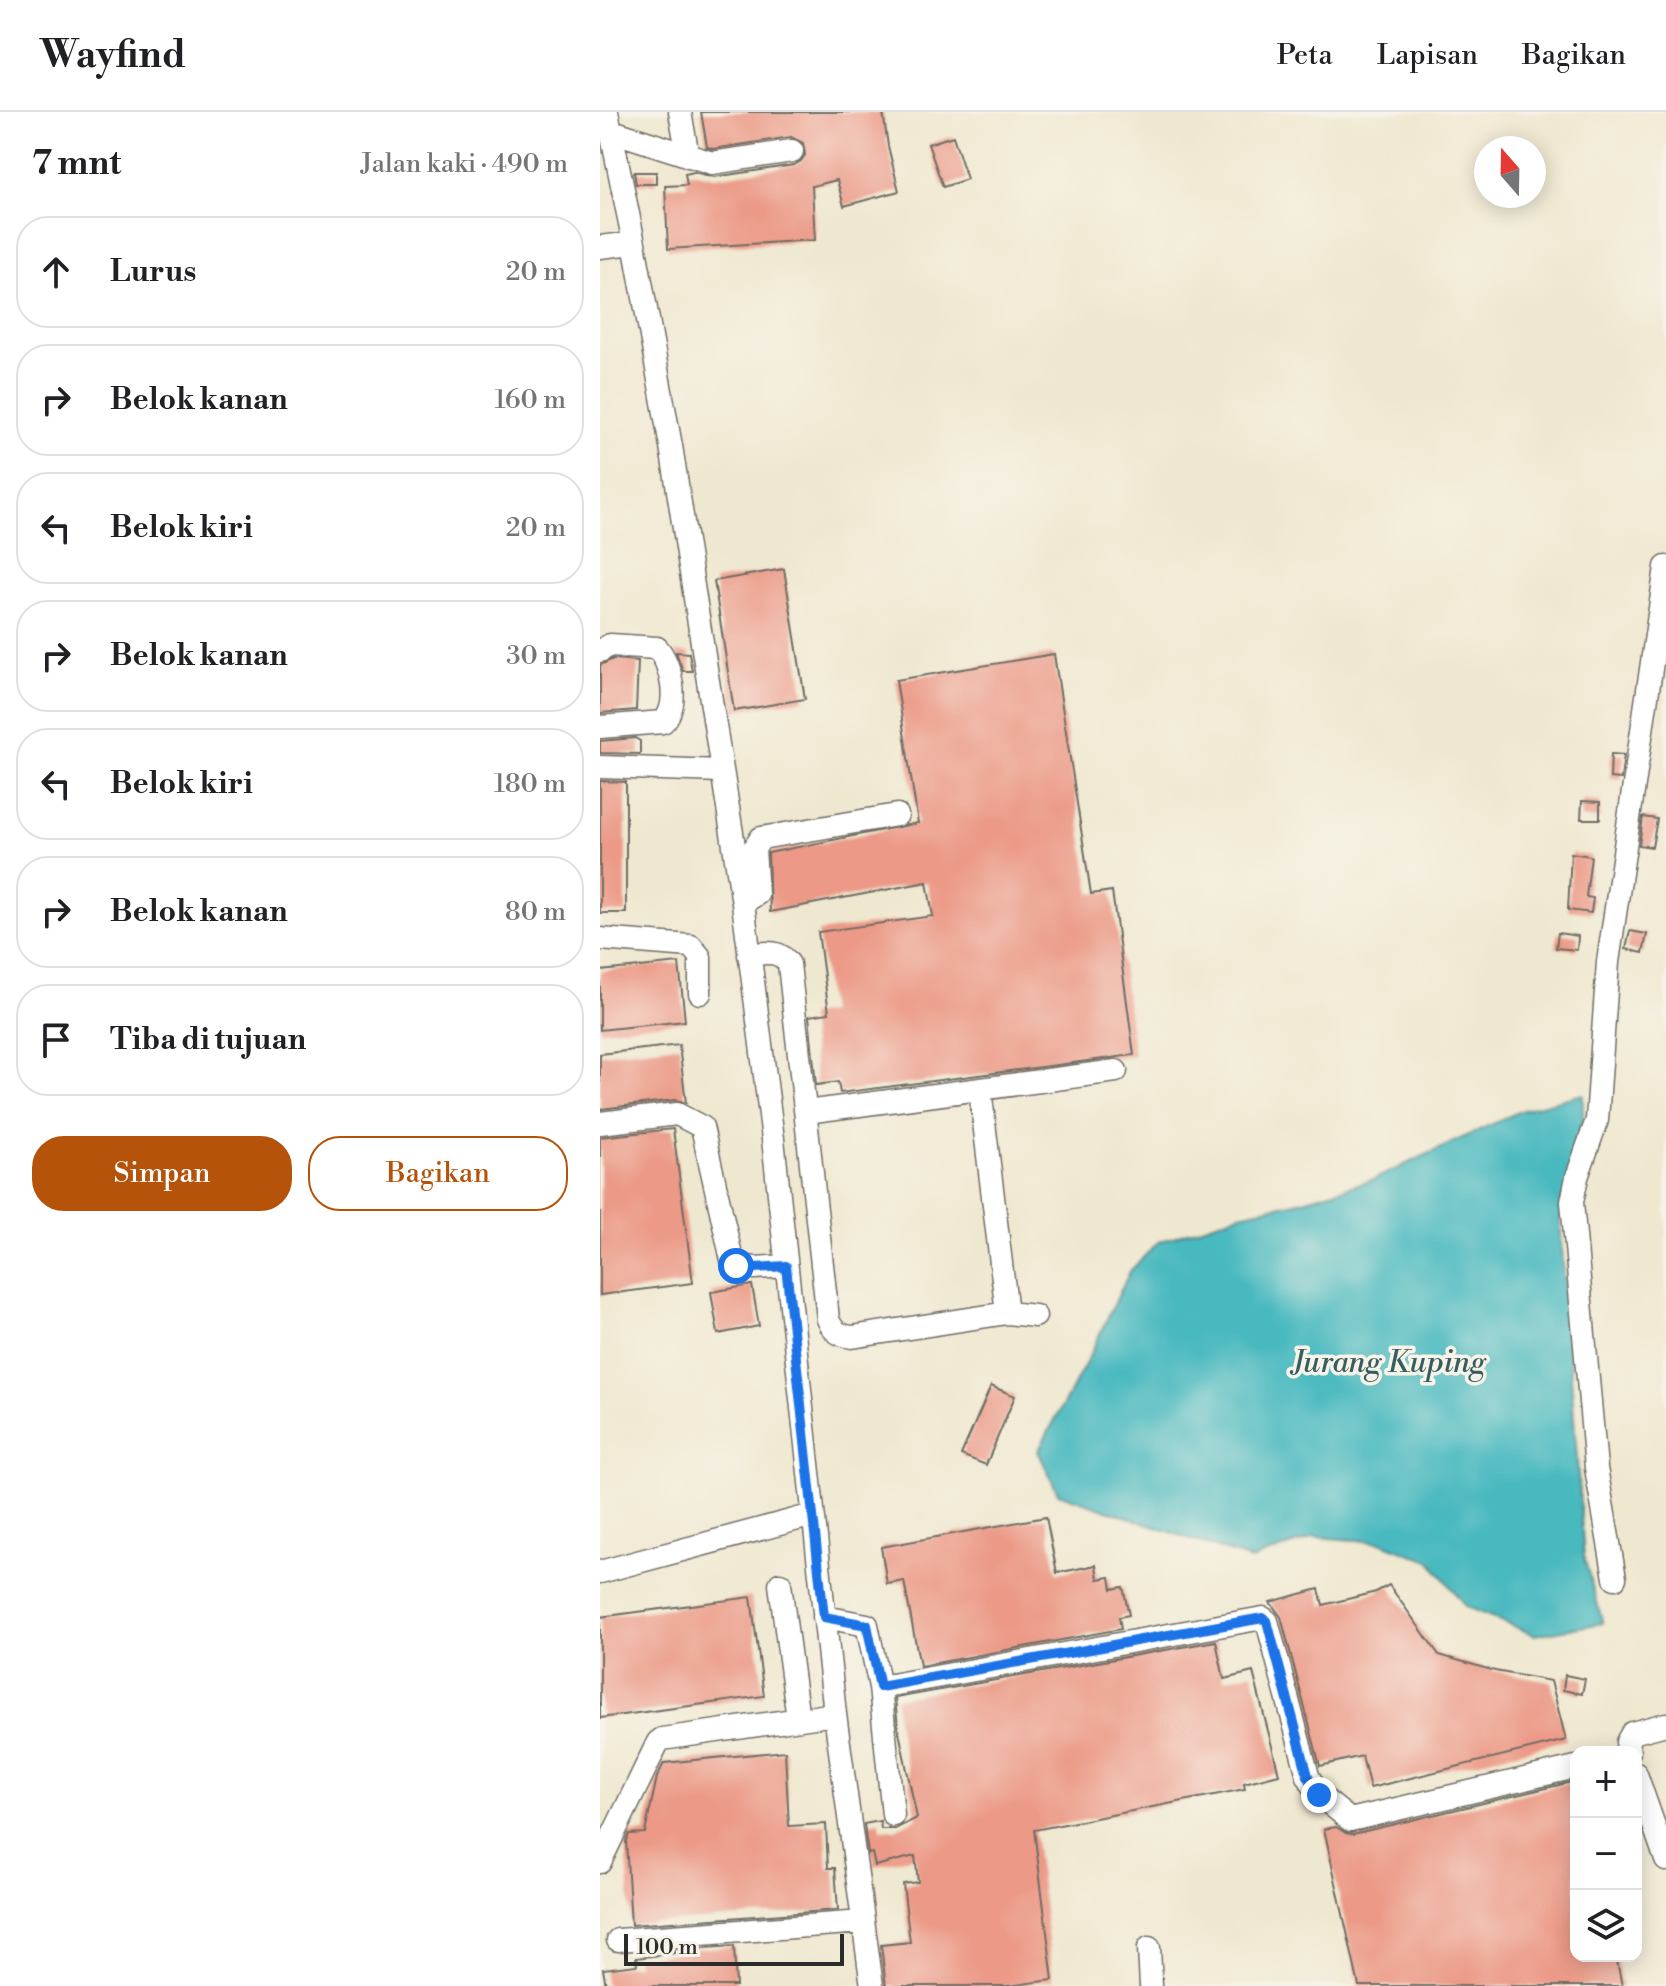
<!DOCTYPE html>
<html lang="id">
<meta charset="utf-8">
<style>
:root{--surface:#fff;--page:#f6f6f6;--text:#202124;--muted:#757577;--line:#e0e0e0;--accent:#b45309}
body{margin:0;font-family:"Libre Bodoni",serif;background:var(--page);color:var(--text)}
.controls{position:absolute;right:24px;bottom:24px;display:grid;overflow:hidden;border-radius:16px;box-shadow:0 4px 20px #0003}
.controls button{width:72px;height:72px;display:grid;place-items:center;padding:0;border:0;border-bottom:2px solid var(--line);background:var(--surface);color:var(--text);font:40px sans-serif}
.compass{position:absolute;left:874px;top:24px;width:72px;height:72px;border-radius:50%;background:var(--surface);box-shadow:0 4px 20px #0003;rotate:340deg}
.scale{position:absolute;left:24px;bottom:20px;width:220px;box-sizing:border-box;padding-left:8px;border:4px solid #2b2b2b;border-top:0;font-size:22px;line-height:28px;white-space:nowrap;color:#2b2b2b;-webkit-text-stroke:6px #f7f3e8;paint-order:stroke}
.stop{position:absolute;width:24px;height:24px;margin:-18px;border:6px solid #1a73e8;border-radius:50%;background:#fff}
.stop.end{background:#1a73e8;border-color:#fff;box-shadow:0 2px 8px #0008}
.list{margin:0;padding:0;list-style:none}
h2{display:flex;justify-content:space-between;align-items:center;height:104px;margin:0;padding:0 32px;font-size:34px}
h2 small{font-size:26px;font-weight:400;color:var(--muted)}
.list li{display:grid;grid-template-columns:52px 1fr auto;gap:24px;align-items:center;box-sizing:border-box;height:112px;margin:0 16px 16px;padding:0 16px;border:2px solid var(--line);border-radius:32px}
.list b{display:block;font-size:30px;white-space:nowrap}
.list em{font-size:26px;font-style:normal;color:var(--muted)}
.actions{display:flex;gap:16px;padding:24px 32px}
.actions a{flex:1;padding:18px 0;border:2px solid var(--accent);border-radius:32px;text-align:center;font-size:28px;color:var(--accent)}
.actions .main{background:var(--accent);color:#fff}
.icon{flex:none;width:44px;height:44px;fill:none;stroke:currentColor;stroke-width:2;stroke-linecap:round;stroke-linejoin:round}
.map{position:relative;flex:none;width:1066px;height:1874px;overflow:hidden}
header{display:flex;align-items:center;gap:48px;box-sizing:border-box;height:112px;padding:0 40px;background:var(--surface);border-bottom:2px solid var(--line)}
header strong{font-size:38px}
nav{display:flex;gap:44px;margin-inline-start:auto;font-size:28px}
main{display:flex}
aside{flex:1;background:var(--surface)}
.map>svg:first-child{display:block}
</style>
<header>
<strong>Wayfind</strong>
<nav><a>Peta</a><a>Lapisan</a><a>Bagikan</a></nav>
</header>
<main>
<aside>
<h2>7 mnt<small>Jalan kaki · 490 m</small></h2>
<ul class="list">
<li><svg class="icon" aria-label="ahead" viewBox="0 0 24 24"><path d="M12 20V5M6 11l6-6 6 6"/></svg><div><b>Lurus</b></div><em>20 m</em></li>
<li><svg class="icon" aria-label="right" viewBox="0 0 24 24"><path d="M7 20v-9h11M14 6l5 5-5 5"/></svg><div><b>Belok kanan</b></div><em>160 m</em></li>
<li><svg class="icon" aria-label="left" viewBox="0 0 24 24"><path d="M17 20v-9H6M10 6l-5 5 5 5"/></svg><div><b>Belok kiri</b></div><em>20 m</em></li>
<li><svg class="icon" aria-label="right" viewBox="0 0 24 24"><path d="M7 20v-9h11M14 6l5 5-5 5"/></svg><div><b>Belok kanan</b></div><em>30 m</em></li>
<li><svg class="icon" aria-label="left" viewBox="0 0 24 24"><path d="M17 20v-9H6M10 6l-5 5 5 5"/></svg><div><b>Belok kiri</b></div><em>180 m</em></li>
<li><svg class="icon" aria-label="right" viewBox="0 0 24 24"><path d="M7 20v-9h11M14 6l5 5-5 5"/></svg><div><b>Belok kanan</b></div><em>80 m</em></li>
<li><svg class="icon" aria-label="arrive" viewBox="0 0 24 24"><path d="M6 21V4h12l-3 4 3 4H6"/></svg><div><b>Tiba di tujuan</b></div></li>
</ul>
<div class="actions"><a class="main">Simpan</a><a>Bagikan</a></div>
</aside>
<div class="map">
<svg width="1066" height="1874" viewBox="0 0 1066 1874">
<rect width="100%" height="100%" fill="#f7f3e8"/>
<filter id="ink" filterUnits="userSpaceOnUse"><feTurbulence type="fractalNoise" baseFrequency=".0125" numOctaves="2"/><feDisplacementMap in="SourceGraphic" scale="16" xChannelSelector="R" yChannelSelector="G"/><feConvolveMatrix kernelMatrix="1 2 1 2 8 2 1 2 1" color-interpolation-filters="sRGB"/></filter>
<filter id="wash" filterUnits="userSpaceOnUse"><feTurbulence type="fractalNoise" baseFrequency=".006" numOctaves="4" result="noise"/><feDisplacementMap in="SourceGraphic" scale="32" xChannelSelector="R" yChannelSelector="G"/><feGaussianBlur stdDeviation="1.8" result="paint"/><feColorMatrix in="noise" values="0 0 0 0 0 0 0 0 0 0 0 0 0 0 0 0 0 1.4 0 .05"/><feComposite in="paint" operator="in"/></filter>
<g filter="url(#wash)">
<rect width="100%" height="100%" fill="#efe8d0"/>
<!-- water -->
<path fill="#4ab9c0" stroke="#3a7276" stroke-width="2" d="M983,982V1007L960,1108L984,1446L1003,1511L935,1523L866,1495L830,1449L780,1430L715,1425L651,1448L458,1381L438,1339L488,1247L530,1159L558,1130L640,1102L696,1090L773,1068L922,998Z"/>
<g id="blocks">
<!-- building -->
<path fill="#ec9a87" d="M101,0H283L288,34L299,79L244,94L237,68L212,74L215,128L68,137L65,74L87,73L85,62L94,60L114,65L194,53L201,49L205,43L203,31L191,25L113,37L107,35Z
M353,24L367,67L343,75L328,32Z
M34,60H56V72H36Z
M184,457L205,587L134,599L114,469Z
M76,540L89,541L92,559H83Z
M454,542L491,782L512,779L534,943L240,981L238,970L216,973L209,904L229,901L218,820L333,804L327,770L170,800L168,741L318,711L296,568Z
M13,547L38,549L36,598L0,601V553Z
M35,626L40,629V642L0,641V629Z
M1011,642L1024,643L1021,667L1010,666Z
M0,669L26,670V801H0Z
M982,689L1000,690V707H981Z
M1043,705L1057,707L1052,735L1039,733Z
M971,741L991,744L986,785L993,786L991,801L968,798Z
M1030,819L1047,822L1043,841L1026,837Z
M958,821L978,824L977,838L956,836Z
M79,851L85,909L0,918V859Z
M79,933L86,991L75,988L0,997V942Z
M73,1017L93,1171L0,1183V1025Z
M152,1173L159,1214L118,1222L111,1180Z
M391,1274L415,1284L386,1353L361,1343Z
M446,1405L457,1461L496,1453L498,1467L510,1465L512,1477L523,1475L529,1503L519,1505L521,1517L320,1554L304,1469L287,1472L281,1435Z
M789,1473L839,1543L895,1559L951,1569L966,1628L770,1676L762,1644L720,1654L681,1505L670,1490L719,1477L723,1493L776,1480Z
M151,1485L164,1584L0,1606V1505Z
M616,1529L624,1567L653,1560L679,1662L644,1671L645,1677L434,1718L453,1868L407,1874H286L281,1833L310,1830L303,1772L318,1770L315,1744L275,1754L272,1741L268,1742L265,1721L264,1712L280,1709L281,1717H295L317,1706L298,1615L295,1586Z
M965,1563L985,1567L982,1582L963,1578Z
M185,1639L189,1714L226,1712L228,1756H235L238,1798L31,1813L26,1729L29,1722L45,1721L57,1665L64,1651Z
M976,1669V1844H1016L1022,1874H759L724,1717L736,1715L746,1721L753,1722Z
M134,1834L136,1874H6L3,1857L37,1853L36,1846L74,1841V1838Z"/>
</g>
</g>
<g filter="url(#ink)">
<use href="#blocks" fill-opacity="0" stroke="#706d65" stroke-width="2"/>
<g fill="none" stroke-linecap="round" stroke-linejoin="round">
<defs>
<path id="minor" d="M7,0L34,131L71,334L143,791L173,1027L235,1602L272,1874
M80,0L88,44
M12,19L112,51L192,39
M0,135L34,131
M0,539L10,533L57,536C72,552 80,594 63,610L0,615
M0,655L122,659
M143,791L157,782L154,737L161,726L297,703
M0,827L91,834L100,845V881
M149,843C165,841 179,837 189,852L228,1207C233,1220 239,1223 252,1225L407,1201L435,1204
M380,977L407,1201
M206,1000L516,959
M0,1011L77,1002L102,1015L132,1148L136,1154L155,1156L186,1154
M0,1460L213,1403
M1015,1466L996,1356L972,1090L977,1065L997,1008L1008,850L1066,455
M180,1472L198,1607
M224,1505L267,1513L280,1575L663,1506L667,1509L708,1664L719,1683L750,1708L976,1655
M280,1575L293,1703
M1029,1640L1027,1630L1032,1621L1066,1612
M1036,1662L1066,1748
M0,1750L58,1630L62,1627L235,1602
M18,1828L263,1810
M549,1836L551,1874"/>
</defs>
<!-- minor casing -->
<use href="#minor" stroke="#706d65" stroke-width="25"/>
<!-- minor -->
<use href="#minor" stroke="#fff" stroke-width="22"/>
</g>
</g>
<g fill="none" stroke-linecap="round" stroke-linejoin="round" filter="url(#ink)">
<!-- route -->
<path stroke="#1a73e8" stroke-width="10" d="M136,1154L155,1156L186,1154L224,1505L267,1513L280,1575L663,1506L667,1509L708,1664L719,1683"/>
</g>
<g text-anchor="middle" stroke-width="7" stroke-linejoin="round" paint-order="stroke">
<!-- water labels -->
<g font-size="30" font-style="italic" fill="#365d5f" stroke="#f7f3e8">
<text x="789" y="1260">Jurang Kuping</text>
</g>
</g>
</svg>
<div class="controls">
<button>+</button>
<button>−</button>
<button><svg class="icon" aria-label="layers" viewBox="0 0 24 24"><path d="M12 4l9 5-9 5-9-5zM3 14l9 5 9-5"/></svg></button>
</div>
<svg class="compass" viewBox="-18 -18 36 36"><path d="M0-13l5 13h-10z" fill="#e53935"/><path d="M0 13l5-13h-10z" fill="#757577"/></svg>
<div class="scale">100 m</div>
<div class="stop" style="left:136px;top:1154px"></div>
<div class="stop end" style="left:719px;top:1683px"></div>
</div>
</main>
